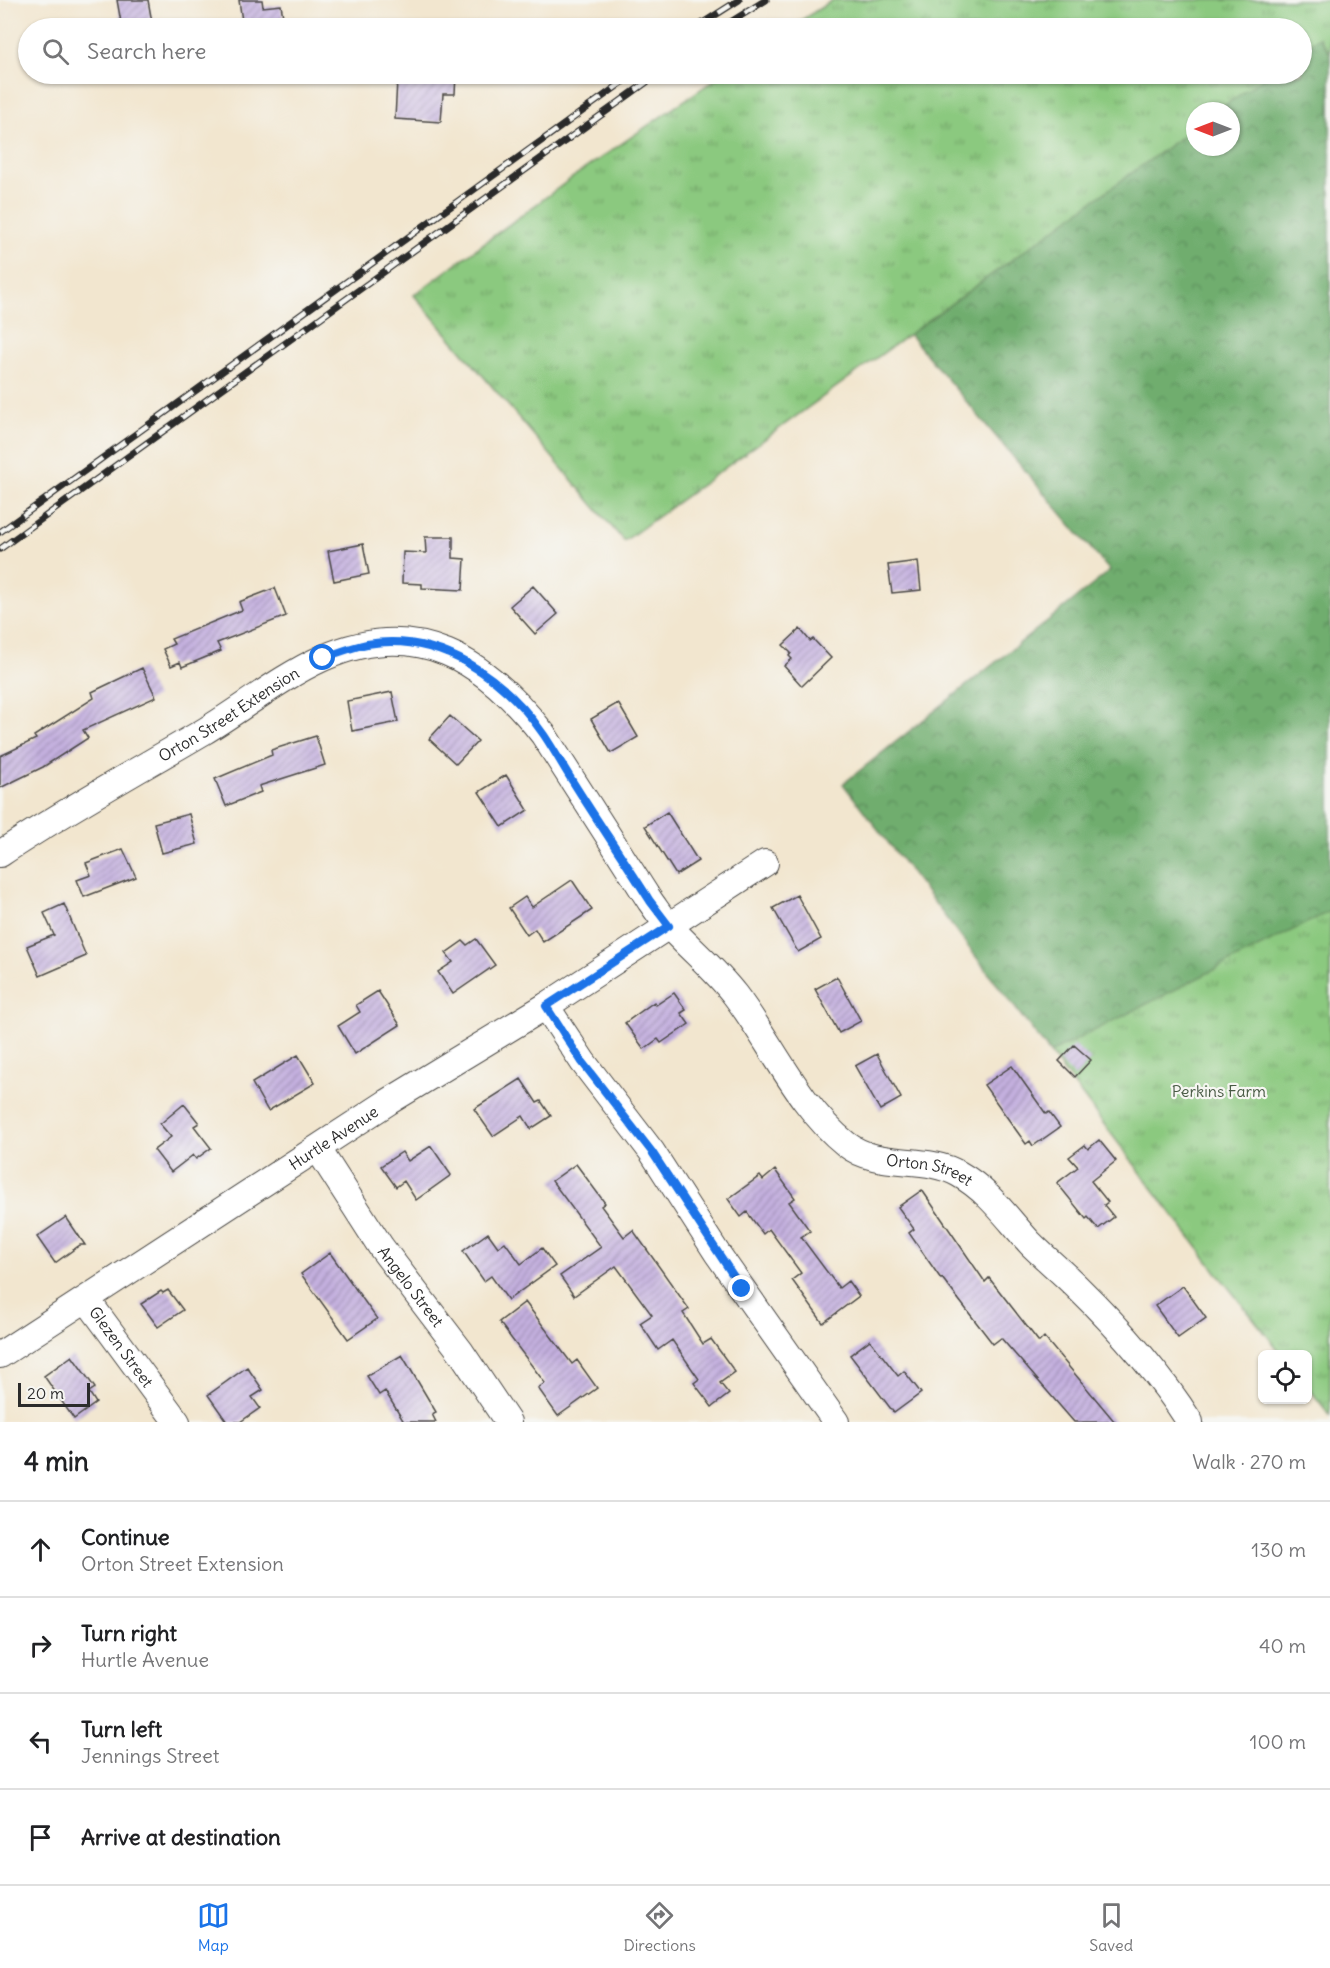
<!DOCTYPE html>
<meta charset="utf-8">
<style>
:root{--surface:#fff;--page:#f2f2f2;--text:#202124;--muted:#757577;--line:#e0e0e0;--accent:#1a73e8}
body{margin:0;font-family:Delius,sans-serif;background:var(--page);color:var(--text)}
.controls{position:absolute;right:18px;bottom:18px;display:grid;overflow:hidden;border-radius:9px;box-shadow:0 2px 4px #0004}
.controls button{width:54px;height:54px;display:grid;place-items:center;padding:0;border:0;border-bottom:2px solid var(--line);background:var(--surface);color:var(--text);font:30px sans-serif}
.compass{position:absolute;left:1186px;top:102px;width:54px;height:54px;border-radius:50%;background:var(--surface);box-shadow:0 2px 4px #0004;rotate:270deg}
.scale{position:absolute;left:18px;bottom:15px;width:72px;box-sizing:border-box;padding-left:6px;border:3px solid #2b2b2b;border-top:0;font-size:16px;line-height:21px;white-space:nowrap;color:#2b2b2b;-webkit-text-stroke:4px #f6f6f2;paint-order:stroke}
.stop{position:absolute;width:18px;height:18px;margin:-14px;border:4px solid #1a73e8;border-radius:50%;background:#fff}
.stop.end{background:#1a73e8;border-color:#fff;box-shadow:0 2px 6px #0008}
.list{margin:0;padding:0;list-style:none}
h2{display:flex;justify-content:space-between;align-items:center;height:78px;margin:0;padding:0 24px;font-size:26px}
h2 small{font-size:20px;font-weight:400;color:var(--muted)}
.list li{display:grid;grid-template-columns:39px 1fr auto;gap:18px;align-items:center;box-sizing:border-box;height:96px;padding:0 24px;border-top:2px solid var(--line)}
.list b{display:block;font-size:22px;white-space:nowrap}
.list p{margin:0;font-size:20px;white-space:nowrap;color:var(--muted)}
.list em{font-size:20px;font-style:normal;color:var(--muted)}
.icon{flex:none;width:33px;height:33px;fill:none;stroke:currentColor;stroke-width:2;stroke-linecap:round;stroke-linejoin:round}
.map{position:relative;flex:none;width:1330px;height:1422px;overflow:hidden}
.search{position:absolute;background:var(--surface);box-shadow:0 2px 4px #0004;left:18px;right:18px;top:18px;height:66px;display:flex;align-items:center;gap:15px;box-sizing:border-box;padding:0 21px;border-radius:33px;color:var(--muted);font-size:22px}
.sheet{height:462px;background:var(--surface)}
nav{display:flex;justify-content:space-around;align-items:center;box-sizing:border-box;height:84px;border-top:2px solid var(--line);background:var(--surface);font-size:16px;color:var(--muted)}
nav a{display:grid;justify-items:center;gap:3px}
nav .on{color:var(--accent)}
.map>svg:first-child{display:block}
</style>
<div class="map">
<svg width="1330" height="1422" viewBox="0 0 1330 1422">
<defs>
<pattern id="forest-crowns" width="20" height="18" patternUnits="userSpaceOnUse" patternTransform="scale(1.5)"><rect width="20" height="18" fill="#70ad6e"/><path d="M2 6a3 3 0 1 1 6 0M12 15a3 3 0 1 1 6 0" fill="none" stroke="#5c8d5b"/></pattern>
<pattern id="park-tufts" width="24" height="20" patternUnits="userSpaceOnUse" patternTransform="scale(1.5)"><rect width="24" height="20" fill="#8bc97f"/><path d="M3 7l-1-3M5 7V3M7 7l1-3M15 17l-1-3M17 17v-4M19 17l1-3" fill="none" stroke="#72a368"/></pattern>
<pattern id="building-hatch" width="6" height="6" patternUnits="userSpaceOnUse" patternTransform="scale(1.5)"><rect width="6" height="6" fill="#c4b0df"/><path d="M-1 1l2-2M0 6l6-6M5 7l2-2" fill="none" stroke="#9f8fb5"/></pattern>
</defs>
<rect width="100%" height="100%" fill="#f6f6f2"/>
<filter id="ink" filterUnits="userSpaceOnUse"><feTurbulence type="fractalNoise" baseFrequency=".0167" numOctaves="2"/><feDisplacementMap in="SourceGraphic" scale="12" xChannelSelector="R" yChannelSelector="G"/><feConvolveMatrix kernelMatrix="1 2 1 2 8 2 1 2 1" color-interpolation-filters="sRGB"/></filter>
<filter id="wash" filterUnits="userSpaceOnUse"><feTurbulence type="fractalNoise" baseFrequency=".008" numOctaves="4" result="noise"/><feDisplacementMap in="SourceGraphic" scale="24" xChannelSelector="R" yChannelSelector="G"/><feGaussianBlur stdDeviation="1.35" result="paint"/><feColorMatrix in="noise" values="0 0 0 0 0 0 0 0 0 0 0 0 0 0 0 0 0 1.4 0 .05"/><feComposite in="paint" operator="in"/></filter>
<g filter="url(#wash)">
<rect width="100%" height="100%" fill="#f2e6cf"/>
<!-- forest -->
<path fill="url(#forest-crowns)" stroke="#4e6c4c" stroke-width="1.5" fill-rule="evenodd" d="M833,0H1330V1415L1308,1387V1354H1282L1217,1273L1050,1053L843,784L1110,571L909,334L624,541L414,295L576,175L723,74H1302V28H789ZM1195,111H1231V147H1195Z"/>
<!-- park -->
<path fill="url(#park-tufts)" stroke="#5b7a55" stroke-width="1.5" d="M833,0H1330V53L1319,37L1302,50V28H789Z
M723,74H1269L1217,111H1195V127L624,541L414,295L576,175Z
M1330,911V1415L1308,1387V1354H1282L1217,1273L1050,1053Z"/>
<g id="blocks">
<!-- building -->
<path fill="url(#building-hatch)" d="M117,0H148L153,28H122Z
M239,0H262L263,7L281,5L285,28H243Z
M424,74H456L455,94H443L441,122L395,119L397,80L424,82Z
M425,537H453V558L465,559L463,590L422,588V584L402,583L403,552L426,553Z
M363,544L369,574L334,581L328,551Z
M918,561L921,590L892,593L888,565Z
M533,586L558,614L535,634L510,606Z
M275,588L286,616L217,643L221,651L182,667L180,662L171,666L163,649L174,644L171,639L242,610L239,602Z
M800,629L810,641L813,639L831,658L802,686L784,666L792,659L789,656L791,653L783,645Z
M142,668L156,697L83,730L88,738L43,767L0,788V756L36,739L34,736L94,698L92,692Z
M392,692L398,722L352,731L347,701Z
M618,703L638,737L611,753L591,719Z
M450,716L478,741L456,764L429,739Z
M316,736L325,765L259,786L261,792L226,806L215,779L272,755L271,750Z
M506,775L528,810L502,827L479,792Z
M667,812L698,861L676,875L645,826Z
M189,814L197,844L162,853L154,823Z
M123,849L136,877L84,897L77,880L91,875L86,863Z
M572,880L592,910L543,942L535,929L527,935L509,908L525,897L532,907Z
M797,895L821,939L798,952L773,908Z
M64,904L86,956L40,976L27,946L54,935L44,913Z
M476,939L495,965L453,994L438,972L453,962L446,953L463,941L467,945Z
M837,977L861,1021L839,1033L815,989Z
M378,991L400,1025L355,1054L338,1026L360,1012L356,1005Z
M674,993L686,1010L681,1013L689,1024L661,1043L658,1039L644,1049L625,1023L654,1002L656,1005Z
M1074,1045L1091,1060L1075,1077L1059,1061Z
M877,1054L901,1098L880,1110L855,1066Z
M298,1055L315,1083L268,1111L252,1083Z
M1012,1066L1046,1114L1049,1112L1060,1127L1033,1146L1030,1141L1026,1144L984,1085Z
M521,1079L537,1103L541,1101L551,1116L531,1129L523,1116L493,1136L474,1109Z
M184,1104L199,1123L194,1126L211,1148L196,1159L193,1155L171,1172L154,1150L171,1137L160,1124Z
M1099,1140L1116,1161L1091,1181L1108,1202L1104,1205L1114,1217L1098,1229L1088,1217L1086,1219L1057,1183L1078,1167L1069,1157L1085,1145L1088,1149Z
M431,1146L451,1175L416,1200L404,1181L396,1187L381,1166L402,1152L408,1161Z
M576,1164L605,1203L601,1206L624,1237L633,1230L689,1309L683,1313L703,1344L711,1339L735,1372L720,1383L729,1394L712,1407L694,1383L699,1379L672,1340L658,1350L640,1323L652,1315L616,1266L574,1296L560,1276L601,1247L552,1181Z
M775,1170L795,1198L789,1202L810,1231L801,1237L839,1288L848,1281L859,1296L823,1323L792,1280L801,1273L769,1229L763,1234L747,1212L741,1217L728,1199L760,1176L763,1180Z
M922,1190L985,1282L989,1278L1039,1342L1044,1337L1115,1422H1074L1001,1338L993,1344L942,1278L941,1279L909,1233L914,1229L898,1207Z
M66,1217L85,1245H80L55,1263L37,1237Z
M488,1233L498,1247L505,1242L521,1264L542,1248L555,1266L508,1300L491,1276L484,1281L463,1251Z
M330,1253L377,1319L348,1339L301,1274Z
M1183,1286L1206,1318L1178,1338L1155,1306Z
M168,1290L183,1310L158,1327L141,1304L161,1291L163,1293Z
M525,1302L572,1364L577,1360L597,1388L558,1416L538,1388L545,1383L499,1322Z
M870,1340L898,1376L904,1371L921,1393L894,1413L850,1355Z
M402,1355L436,1412L432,1414L436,1422H404L385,1391L379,1395L367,1376Z
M72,1356L95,1388L89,1392L96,1403L74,1419L44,1376Z
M247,1367L263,1390L252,1397L260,1408L240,1422H227L208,1395Z"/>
</g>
</g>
<g filter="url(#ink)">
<use href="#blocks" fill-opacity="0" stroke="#494744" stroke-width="1.5"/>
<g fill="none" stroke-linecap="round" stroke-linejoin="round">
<defs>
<g id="street">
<path id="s1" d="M0,854C66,810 135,772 203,732C243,708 281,677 323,658C418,616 485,660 543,734L650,901C656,909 662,919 669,926C691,950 715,969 735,995C771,1042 799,1107 846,1144C879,1170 924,1154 959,1174C989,1191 1007,1218 1030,1243C1045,1258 1061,1271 1076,1286C1118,1327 1159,1373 1190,1422"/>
<path d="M546,1006L583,1062L652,1152L717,1253L836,1422"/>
<path id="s2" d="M318,1149L381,1247L461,1352L508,1422"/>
<path id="s3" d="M87,1300L177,1422"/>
<path id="s4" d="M0,1355L388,1102L546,1006L765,863"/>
</g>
</defs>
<!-- street casing -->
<use href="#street" stroke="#494744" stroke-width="28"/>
<!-- street -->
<use href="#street" stroke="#fff" stroke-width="26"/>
<defs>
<path id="rail" d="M695,28L739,0
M721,28L766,0
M0,532L634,74
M0,549L658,74"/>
</defs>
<!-- rail casing -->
<use href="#rail" stroke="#2b2b2b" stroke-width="7"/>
<!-- rail -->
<use href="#rail" stroke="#f6f6f2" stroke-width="4.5" stroke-dasharray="14" stroke-linecap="butt"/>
</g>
</g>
<g fill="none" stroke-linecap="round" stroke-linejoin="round" filter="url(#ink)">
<!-- route -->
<path stroke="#1a73e8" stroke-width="8" d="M323,658C337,653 352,647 367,644C440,632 504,677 544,735C554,750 563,766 573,782C598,822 625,861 650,901L669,926L546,1006L582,1062L652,1152L742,1289"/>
</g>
<g text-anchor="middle" stroke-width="4.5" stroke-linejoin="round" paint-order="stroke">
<!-- street labels -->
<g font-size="16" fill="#2b2b2b" stroke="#f6f6f2">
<text dy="6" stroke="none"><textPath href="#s1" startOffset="268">Orton Street Extension</textPath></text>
<text dy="6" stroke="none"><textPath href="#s4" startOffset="398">Hurtle Avenue</textPath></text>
<text dy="6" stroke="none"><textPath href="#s1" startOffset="1233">Orton Street</textPath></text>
<text dy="6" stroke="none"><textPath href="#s2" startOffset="166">Angelo Street</textPath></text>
<text dy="6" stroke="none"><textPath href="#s3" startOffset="58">Glezen Street</textPath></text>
</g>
<!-- park labels -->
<g font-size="16" fill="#485a44" stroke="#f6f6f2">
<text x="1219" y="1097">Perkins Farm</text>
</g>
</g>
</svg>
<div class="controls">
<button><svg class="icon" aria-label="locate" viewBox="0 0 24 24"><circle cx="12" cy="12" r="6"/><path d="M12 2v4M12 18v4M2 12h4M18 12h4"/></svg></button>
</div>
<svg class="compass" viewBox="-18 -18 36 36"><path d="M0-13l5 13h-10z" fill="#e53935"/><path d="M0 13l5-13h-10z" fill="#757577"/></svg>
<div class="scale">20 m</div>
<div class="stop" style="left:323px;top:658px"></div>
<div class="stop end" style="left:742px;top:1289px"></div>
<div class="search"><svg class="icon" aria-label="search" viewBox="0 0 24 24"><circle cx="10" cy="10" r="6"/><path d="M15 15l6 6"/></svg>Search here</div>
</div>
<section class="sheet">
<h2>4 min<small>Walk · 270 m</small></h2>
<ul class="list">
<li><svg class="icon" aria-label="ahead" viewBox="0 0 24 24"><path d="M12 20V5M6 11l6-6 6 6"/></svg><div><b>Continue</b><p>Orton Street Extension</p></div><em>130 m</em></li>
<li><svg class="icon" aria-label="right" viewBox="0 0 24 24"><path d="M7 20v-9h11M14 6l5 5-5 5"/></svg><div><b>Turn right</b><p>Hurtle Avenue</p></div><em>40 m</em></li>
<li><svg class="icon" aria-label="left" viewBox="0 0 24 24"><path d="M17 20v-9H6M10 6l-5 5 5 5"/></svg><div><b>Turn left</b><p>Jennings Street</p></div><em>100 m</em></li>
<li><svg class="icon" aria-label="arrive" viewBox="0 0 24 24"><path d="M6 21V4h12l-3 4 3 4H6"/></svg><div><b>Arrive at destination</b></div></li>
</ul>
</section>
<nav>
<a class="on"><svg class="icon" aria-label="map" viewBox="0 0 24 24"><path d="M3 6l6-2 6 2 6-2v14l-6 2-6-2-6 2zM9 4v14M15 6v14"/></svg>Map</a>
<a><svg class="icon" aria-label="directions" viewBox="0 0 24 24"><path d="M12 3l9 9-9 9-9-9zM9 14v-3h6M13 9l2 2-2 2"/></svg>Directions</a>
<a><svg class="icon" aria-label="saved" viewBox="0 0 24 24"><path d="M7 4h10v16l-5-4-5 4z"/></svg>Saved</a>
</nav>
